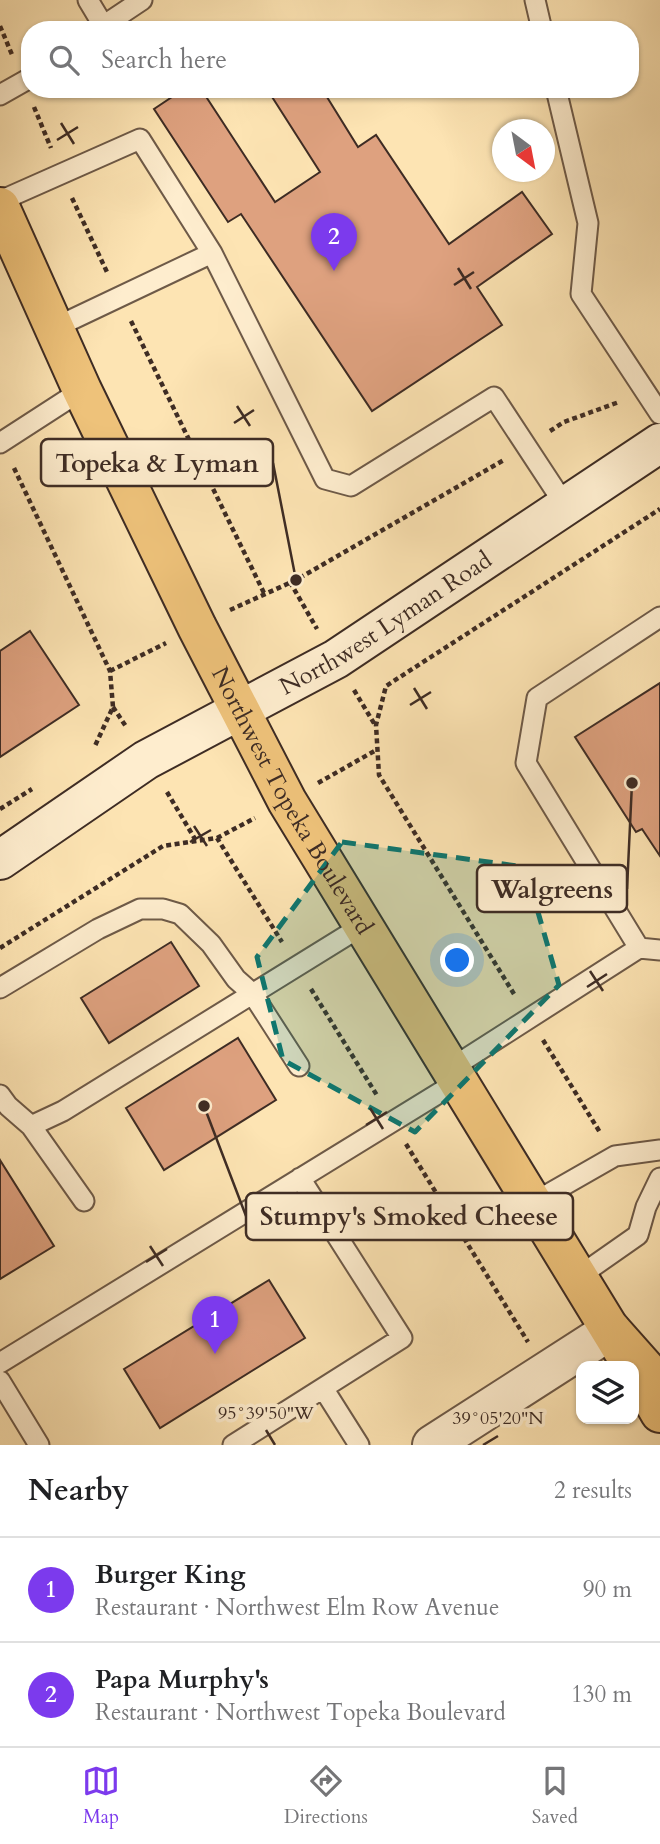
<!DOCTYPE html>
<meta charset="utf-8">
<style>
:root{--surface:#fff;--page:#f6f6f6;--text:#202124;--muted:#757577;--line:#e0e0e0;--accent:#7c3aed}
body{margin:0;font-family:Cardo,serif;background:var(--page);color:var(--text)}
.controls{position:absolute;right:21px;bottom:21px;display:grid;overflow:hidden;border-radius:14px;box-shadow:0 2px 5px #0004}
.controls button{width:63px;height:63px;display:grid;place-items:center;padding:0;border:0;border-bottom:2px solid var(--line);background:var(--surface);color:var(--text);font:35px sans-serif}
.compass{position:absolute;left:492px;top:119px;width:63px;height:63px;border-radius:50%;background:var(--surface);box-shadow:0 2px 5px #0004;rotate:148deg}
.you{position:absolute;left:458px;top:961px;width:24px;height:24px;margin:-18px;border:5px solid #fff;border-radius:50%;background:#1a73e8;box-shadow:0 0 0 10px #1a73e833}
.badge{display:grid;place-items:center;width:46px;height:46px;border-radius:50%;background:var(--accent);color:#fff;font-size:23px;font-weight:700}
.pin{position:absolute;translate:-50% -58px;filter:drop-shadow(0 2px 4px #0008)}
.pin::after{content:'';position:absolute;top:37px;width:24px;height:21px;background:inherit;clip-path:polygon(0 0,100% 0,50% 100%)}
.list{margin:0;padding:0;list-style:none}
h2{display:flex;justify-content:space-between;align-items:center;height:91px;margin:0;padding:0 28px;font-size:30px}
h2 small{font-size:23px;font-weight:400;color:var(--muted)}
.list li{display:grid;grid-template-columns:46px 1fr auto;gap:21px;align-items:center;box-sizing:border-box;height:105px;padding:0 28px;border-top:2px solid var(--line)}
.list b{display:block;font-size:26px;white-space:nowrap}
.list p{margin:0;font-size:23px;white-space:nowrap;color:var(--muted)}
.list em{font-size:23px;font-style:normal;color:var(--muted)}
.icon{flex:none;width:38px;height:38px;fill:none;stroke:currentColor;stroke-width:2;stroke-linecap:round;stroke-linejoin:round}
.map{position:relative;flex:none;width:660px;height:1445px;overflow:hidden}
.search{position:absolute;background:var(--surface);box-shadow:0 2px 5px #0004;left:21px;right:21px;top:21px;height:77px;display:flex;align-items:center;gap:18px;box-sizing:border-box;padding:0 24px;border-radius:28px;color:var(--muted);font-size:26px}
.sheet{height:301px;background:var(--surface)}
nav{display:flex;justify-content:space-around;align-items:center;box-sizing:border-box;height:98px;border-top:2px solid var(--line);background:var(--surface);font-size:19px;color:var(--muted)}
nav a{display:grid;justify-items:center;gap:4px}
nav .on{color:var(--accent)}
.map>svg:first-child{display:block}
</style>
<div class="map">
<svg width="660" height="1445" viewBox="0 0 660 1445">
<rect width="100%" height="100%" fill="#fde4b3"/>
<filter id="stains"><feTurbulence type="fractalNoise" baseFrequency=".00286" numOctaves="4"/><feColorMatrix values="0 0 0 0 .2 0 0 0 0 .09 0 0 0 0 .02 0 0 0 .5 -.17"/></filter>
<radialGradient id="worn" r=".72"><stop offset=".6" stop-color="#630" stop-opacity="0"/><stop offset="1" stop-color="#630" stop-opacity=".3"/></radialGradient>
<!-- building -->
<path fill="#dea17f" stroke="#3e2c24" stroke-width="2" d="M184,89H201L275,202L320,172L267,89H322L358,147L376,135L449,244L522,192L552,234L477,287L502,325L372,411L241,214L228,222L154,109Z
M30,631L79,705L0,757V651Z
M660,683V856L642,829L636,832L575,737Z
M171,942L199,986L109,1043L81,998Z
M238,1038L276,1100L164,1170L126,1108Z
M0,1160L54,1246L0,1279Z
M269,1280L305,1338L160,1428L124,1369Z"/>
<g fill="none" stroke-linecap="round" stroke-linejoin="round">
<defs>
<path id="lane" d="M88,0L103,25
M535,0L542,30
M97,30L142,0
M556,89L588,223L581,294L660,414
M0,95L30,78
M0,201L140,139L212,253L325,479L351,486L494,397L565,505
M54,328L212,253
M0,443L82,390
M639,948L526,763L537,698L660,617
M0,988L98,929L140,909H163L180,914L211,944L236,979L252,993L299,1066
M450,1069L639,948L660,950
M0,1095L8,1106L31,1126L84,1201
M31,1126L63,1111L362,926
M531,1204L615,1156L660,1150
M578,1277L638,1235L646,1207L660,1178
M0,1363L457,1082
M0,1381L39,1445
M323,1388L359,1445
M233,1445L402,1338L300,1178"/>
<path id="street" d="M432,1445L611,1330"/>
<g id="secondary">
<path id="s1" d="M0,860L146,760L336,659L660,443"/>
</g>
<g id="primary">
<path id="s2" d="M0,207L82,390L197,627L287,801L628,1359"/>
<path d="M634,1368L660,1413"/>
</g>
<path id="highway" d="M611,1330L660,1385"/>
</defs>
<!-- lane casing -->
<use href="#lane" stroke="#6e5a48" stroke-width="23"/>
<!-- street casing -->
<use href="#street" stroke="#6e5a48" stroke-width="42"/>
<!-- secondary casing -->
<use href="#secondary" stroke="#3e2c24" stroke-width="42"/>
<!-- primary casing -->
<use href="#primary" stroke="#3e2c24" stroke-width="42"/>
<!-- highway casing -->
<use href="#highway" stroke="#3e2c24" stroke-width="42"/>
<!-- path -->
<path stroke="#3e2c24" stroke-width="4.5" stroke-dasharray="5 3.5" stroke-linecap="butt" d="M0,26L13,57
M34,107L51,148
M72,198L107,272
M131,321L264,593
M550,431L564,422L619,402
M14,468L110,671L113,707L94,748
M290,582L317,629
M230,610L296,580L504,460
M110,671L166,643
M354,690L375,725
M113,707L127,728
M318,783L378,749
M167,792L195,839
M0,809L32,789
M217,838L255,818
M0,948L163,846L217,838L282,942
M311,989L378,1097
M514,994L379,775L376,725L386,686L660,509
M543,1040L601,1134
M406,1144L528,1342"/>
<!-- lane -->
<use href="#lane" stroke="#feedce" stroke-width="19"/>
<!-- street -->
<use href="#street" stroke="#feedce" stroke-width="38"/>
<!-- secondary -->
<use href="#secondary" stroke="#feedce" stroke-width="38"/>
<!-- primary -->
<use href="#primary" stroke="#eec27a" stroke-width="38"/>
<!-- highway -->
<use href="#highway" stroke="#eec27a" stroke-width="38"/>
</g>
<!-- marked area -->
<path fill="#0f766e" fill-opacity="0.2" stroke="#0f766e" stroke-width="5" stroke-dasharray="14 9" stroke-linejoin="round" d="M342,842L525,867L559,985L415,1132L283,1060L257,957Z"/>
<!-- ticks -->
<path fill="none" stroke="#3e2c24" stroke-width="2.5" d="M61,123L74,144M57,140L78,127M458,268L471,289M454,285L474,272M237,406L250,426M234,423L254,410M414,688L427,709M410,705L431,692M194,826L207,846M190,842L211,830M590,971L603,991M587,987L607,974M370,1108L383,1129M366,1125L387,1112M150,1246L163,1266M146,1262L167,1249M266,1430L275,1445M483,1445L498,1436"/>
<g text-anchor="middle" stroke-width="7" stroke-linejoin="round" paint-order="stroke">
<!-- street labels -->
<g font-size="24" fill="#3e2c24" stroke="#feedce">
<text dy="8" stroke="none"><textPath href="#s1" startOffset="453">Northwest Lyman Road</textPath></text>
<text dy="8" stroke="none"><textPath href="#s2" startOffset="662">Northwest Topeka Boulevard</textPath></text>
</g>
</g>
<g font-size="18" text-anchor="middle" fill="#3e2c24" stroke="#feedce" stroke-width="7" stroke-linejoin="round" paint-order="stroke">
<text x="266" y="1419">95°39'50"W</text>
<text x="498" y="1424">39°05'20"N</text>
</g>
<!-- callouts -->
<path fill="none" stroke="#3e2c24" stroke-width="2.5" d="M296 580L273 463M632 783L627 889M204 1106L246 1216"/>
<g fill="#3e2c24" stroke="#feedce" stroke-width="2.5">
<circle cx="296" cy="580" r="7"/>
<circle cx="632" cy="783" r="7"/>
<circle cx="204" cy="1106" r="7"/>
</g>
<g fill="#feedce" stroke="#3e2c24" stroke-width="2.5">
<rect x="41" y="439" width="232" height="47" rx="7"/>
<rect x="477" y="865" width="150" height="47" rx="7"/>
<rect x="246" y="1193" width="327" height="47" rx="7"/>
</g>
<g font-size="26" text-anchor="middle" font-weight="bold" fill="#3e2c24">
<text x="157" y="472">Topeka &amp; Lyman</text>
<text x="552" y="898">Walgreens</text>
<text x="409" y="1225">Stumpy's Smoked Cheese</text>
</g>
<rect width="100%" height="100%" filter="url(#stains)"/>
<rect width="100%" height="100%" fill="url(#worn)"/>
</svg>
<div class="controls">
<button><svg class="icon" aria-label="layers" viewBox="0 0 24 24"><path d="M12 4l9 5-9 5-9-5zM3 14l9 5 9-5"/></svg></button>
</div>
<svg class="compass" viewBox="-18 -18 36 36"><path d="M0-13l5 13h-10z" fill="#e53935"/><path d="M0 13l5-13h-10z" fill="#757577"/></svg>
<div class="you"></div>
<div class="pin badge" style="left:215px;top:1354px">1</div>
<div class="pin badge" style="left:334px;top:271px">2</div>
<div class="search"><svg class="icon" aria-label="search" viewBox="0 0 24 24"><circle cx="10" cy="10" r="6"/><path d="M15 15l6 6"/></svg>Search here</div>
</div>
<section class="sheet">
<h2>Nearby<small>2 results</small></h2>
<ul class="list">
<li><span class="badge">1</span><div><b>Burger King</b><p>Restaurant · Northwest Elm Row Avenue</p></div><em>90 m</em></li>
<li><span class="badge">2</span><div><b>Papa Murphy's</b><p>Restaurant · Northwest Topeka Boulevard</p></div><em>130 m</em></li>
</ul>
</section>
<nav>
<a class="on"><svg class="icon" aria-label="map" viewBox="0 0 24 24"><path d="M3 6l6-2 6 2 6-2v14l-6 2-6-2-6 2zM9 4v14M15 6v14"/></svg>Map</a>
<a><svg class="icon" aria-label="directions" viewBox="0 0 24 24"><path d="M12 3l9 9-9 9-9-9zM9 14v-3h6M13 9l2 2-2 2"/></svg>Directions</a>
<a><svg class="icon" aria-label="saved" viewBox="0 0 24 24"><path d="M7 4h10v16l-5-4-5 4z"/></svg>Saved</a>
</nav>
